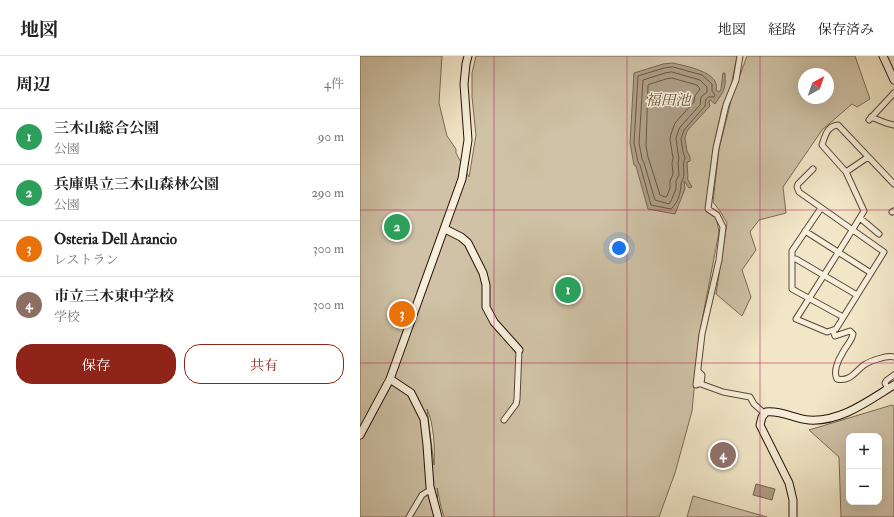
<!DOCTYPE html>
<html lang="ja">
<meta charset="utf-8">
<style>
:root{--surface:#fff;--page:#f6f6f6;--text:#222;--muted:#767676;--line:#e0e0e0;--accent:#8f2418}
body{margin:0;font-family:"IM FELL Double Pica","Noto Serif JP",serif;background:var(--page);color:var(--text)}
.controls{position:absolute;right:12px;bottom:12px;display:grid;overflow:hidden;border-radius:8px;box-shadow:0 4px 16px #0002}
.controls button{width:36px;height:36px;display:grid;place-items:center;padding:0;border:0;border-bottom:1px solid var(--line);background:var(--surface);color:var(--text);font:20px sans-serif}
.compass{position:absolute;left:438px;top:12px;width:36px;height:36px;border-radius:50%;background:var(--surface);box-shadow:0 4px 16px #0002;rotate:40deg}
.you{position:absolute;left:259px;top:192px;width:14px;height:14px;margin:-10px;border:3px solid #fff;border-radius:50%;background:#1a73e8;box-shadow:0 0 0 6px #1a73e833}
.badge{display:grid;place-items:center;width:26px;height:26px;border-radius:50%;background:var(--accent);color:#fff;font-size:13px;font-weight:700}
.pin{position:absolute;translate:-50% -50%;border:2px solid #fff;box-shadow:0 1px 4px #0006}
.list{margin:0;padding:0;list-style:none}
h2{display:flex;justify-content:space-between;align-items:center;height:52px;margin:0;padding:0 16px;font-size:17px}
h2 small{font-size:13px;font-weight:400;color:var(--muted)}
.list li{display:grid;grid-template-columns:26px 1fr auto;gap:12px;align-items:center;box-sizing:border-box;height:56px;padding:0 16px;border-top:1px solid var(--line)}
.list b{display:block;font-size:15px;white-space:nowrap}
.list p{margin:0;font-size:13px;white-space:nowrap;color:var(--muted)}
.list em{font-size:13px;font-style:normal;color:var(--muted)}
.actions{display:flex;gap:8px;padding:12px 16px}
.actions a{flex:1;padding:9px 0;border:1px solid var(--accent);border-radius:16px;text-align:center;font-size:14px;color:var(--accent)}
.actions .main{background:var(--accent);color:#fff}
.map{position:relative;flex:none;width:534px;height:461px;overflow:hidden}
header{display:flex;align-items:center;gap:24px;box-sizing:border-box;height:56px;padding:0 20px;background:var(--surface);border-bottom:1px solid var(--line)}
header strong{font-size:19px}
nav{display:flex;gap:22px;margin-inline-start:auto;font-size:14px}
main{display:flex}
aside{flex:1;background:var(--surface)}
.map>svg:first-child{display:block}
</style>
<header>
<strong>地図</strong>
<nav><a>地図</a><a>経路</a><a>保存済み</a></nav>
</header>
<main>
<aside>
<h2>周辺<small>4件</small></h2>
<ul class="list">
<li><span class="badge" style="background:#2e9e5b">1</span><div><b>三木山総合公園</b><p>公園</p></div><em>90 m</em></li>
<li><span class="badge" style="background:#2e9e5b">2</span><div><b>兵庫県立三木山森林公園</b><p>公園</p></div><em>290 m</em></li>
<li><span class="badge" style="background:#e8710a">3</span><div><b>Osteria Dell Arancio</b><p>レストラン</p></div><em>300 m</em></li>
<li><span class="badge" style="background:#8d6e63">4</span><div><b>市立三木東中学校</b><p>学校</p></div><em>300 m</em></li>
</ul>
<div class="actions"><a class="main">保存</a><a>共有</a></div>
</aside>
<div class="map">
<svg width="534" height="461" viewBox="0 0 534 461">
<rect width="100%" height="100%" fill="#f1e6c7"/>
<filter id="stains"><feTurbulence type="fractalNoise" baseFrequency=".005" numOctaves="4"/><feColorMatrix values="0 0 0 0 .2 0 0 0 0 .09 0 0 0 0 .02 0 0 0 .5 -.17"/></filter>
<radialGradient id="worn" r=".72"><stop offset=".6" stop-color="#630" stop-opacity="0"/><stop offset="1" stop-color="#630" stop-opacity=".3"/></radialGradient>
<!-- green -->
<path fill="#cfc2a6" stroke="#7c6955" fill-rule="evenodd" d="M0,0H82L79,47L87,80L96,93V97L109,121L116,79L112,41V17L116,0H377L371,30L362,52L353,93L346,153L356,161L359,176L339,280L332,355L315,417L299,461H84L81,451L77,432L78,438L73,461H0ZM67,353C74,368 75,392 74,409Z
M387,0H495L510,43L497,51L492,48L462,74L423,131L426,157L399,164L390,176L396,194L382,214L391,241L382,260L356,238L367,167L360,155L353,146L359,93L372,41ZM444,18H468V42H444Z
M532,349L534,350V461H481L479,401L449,374ZM489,380H519V446H489Z
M333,440L407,461H327Z"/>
<!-- water -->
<path fill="#ad9d85" stroke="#786551" d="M313,7C325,10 361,16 356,34L359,36L361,33L363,17H365C366,33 364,35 355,48L350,44L349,46L350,50L327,75L325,82L327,95L330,101V105L327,106L328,122H327L332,131L329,132L324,125L325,133L315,158L288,153L276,110L274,109L270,87L274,17L303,8Z
M396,428L415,433L412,444L393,439Z"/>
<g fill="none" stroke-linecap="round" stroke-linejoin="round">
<!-- shore -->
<path stroke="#6a5644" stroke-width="1" d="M313,11L342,19L352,28V35L355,39L354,41C345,40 346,43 345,50L324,74L321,83L323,96L325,102C321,110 327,119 321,127C321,136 318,147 311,153L291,149L280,109L278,106L274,87L278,20L304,12Z
M312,16L340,24L347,31V36L341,41L340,49L321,70L319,73L316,82L318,97L319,102L318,107L319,119L316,125V133L311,145L309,148L295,144L284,107L282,103L279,87L283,24L305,17Z
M312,22L337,29L340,33L335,40L334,46L315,67L311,78L310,83L313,102L312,107L313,118L310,125V132L307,140L305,141L300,139L288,101L286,90L288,29L290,28L306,23Z"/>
<defs>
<path id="street" d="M511,61L526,67L534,69
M509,64L534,37
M453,113L438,128L437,131L439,136L524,196L476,273L467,276L436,263C459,227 482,191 504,155L486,116L462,89C465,80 467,70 478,69L534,128
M486,116L508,101
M461,152L432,195V233L483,261
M532,156L534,155
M500,162L519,178
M445,175L511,217
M432,203H436L497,239
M473,275L475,280L490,275L493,278C492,285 485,291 482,298C478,304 473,316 477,323C490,326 495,316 504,309C510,305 527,299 534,301
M337,328H341L342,319L339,316H338
M341,328L363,336L390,341L394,348L405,358
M336,329L342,278L359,204L363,171L357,159L348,153L356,92L366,49L376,24L380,0
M528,333L525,327L527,324L534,319
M144,364L156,348L157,343L159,294
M49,461L62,439L70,434"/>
<path id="secondary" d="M523,0L534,24
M85,173L101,181L108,187L123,217L126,229V251L134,266L159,294
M30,323L51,337L64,363L67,389L70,431L78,461
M0,379L30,323L102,123L108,84L104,28L106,8L108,0
M433,461V444L429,427L400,369L402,361L406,356C421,354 435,363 449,364C481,366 508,345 534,329"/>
</defs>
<!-- street casing -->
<use href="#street" stroke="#5a4635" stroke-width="7"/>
<!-- secondary casing -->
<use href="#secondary" stroke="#281004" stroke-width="9"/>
<!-- street -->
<use href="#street" stroke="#f6efdb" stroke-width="5"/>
<!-- secondary -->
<use href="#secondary" stroke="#f6efdb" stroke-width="7"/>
</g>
<!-- grid -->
<path fill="none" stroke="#c2185b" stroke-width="1" stroke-opacity="0.55" d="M134,0V461M267,0V461M400,0V461M0,154H534M0,307H534"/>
<g text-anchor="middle" stroke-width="3" stroke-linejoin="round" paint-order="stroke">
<!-- water labels -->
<g font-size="15" font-style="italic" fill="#644f3e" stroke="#f6efdb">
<text x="308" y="49">福田池</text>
</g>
</g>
<rect width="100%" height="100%" filter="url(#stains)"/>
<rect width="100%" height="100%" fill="url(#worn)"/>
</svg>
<div class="controls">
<button>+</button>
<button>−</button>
</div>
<svg class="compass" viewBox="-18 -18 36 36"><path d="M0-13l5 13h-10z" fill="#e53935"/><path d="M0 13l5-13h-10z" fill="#767676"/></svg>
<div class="you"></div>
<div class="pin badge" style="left:208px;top:234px;background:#2e9e5b">1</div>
<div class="pin badge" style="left:37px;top:171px;background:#2e9e5b">2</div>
<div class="pin badge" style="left:42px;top:258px;background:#e8710a">3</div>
<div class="pin badge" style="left:363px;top:399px;background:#8d6e63">4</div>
</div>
</main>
